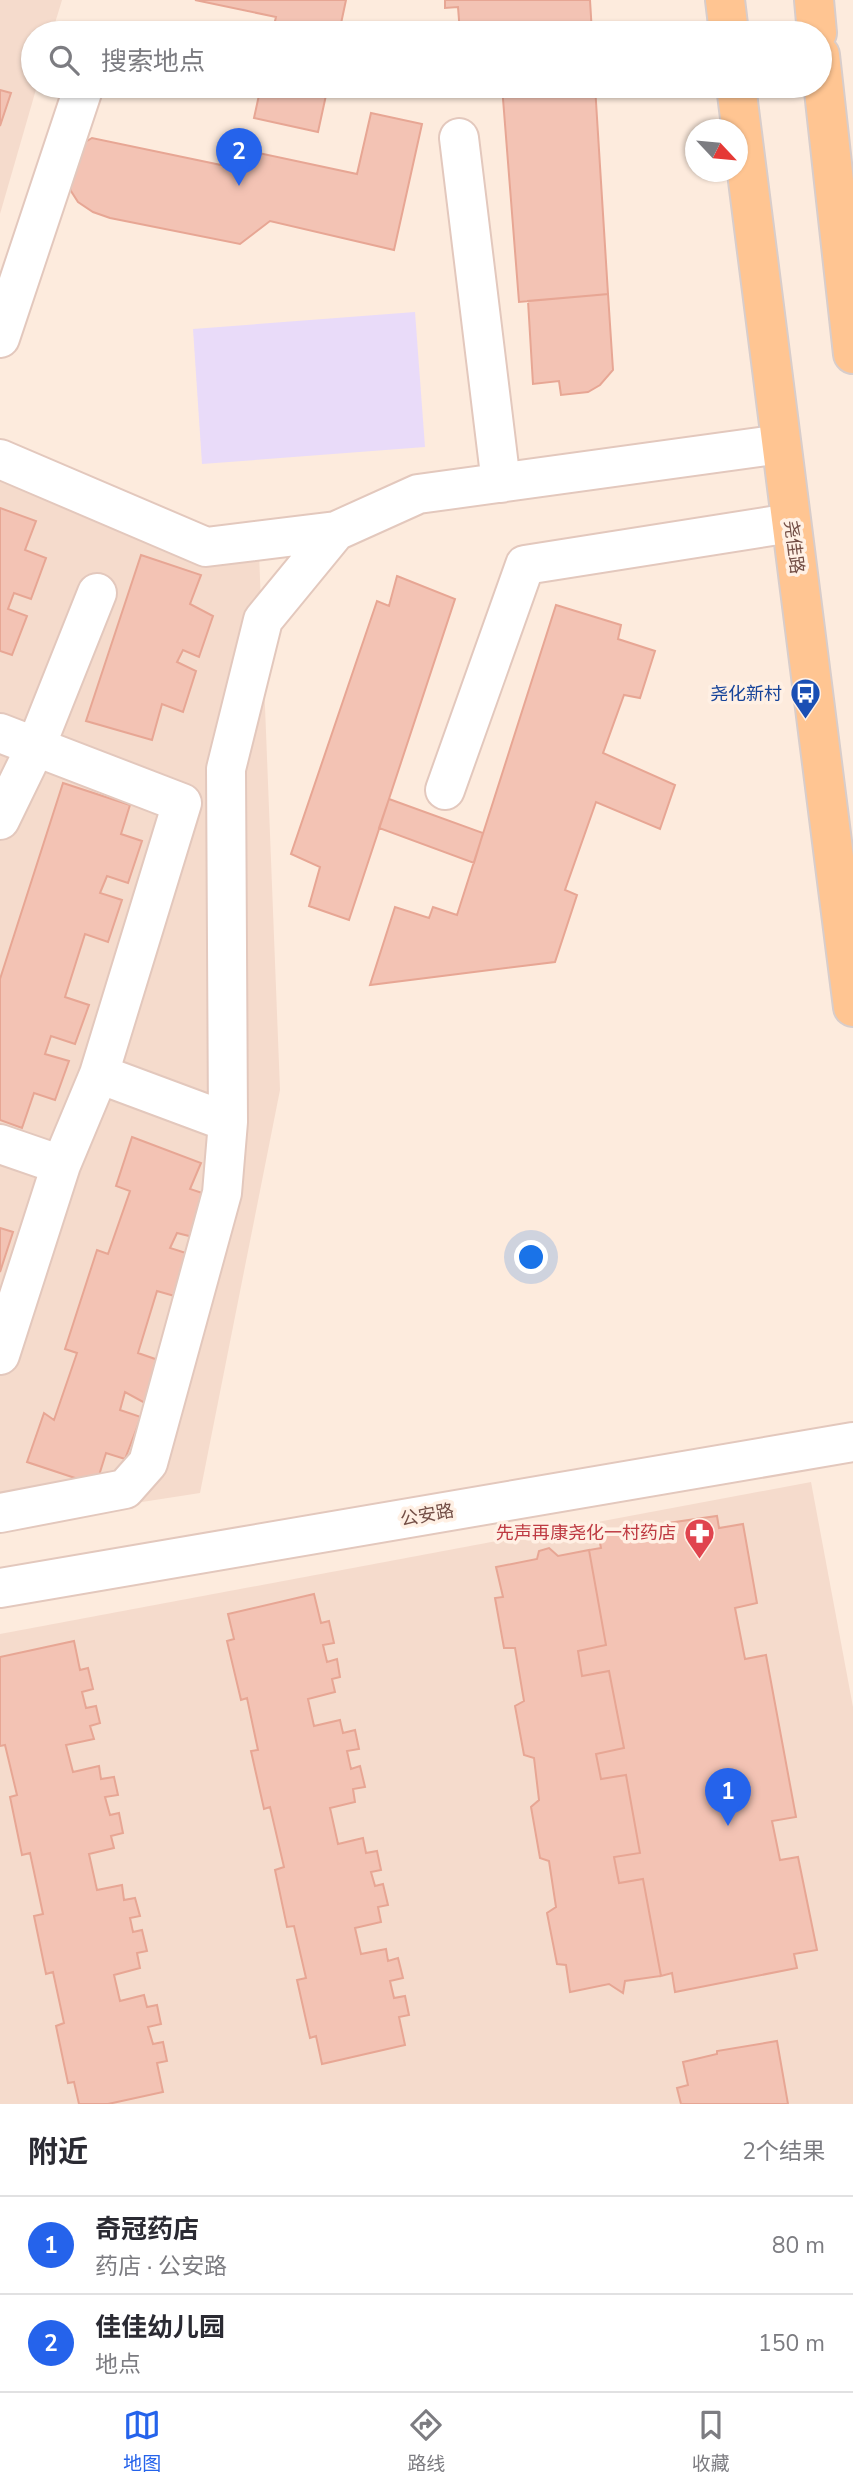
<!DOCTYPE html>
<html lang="zh">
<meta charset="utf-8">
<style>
:root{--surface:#fff;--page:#f2f2f3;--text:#2b2b33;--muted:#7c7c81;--line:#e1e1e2;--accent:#2563eb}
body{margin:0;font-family:"Nunito Sans","Noto Sans SC",sans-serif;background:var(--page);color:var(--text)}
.compass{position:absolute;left:685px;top:119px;width:63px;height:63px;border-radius:50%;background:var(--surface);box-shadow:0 2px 5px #0004;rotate:116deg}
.you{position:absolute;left:532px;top:1258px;width:24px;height:24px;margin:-18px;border:5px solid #fff;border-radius:50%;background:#1a73e8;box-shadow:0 0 0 10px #1a73e833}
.badge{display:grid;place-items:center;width:46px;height:46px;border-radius:50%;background:var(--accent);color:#fff;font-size:23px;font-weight:700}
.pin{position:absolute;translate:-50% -58px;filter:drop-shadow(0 2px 4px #0008)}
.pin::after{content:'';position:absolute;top:37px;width:24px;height:21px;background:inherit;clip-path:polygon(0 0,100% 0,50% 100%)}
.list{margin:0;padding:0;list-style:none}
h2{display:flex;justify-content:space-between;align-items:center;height:91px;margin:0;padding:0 28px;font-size:30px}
h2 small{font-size:23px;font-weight:400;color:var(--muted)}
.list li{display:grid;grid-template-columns:46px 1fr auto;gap:21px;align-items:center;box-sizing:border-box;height:98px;padding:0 28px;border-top:2px solid var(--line)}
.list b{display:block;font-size:26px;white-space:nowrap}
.list p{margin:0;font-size:23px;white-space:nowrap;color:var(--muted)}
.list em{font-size:23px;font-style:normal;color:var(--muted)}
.icon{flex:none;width:38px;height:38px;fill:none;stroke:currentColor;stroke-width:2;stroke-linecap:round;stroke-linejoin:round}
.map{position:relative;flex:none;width:853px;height:2104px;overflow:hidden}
.search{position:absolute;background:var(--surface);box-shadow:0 2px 5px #0004;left:21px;right:21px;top:21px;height:77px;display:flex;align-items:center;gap:18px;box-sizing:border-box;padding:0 24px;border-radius:38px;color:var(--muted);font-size:26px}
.sheet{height:287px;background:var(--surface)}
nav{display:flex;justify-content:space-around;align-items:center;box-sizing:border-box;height:98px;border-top:2px solid var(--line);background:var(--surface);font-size:19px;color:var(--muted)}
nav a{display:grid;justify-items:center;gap:4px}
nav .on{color:var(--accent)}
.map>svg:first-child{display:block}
</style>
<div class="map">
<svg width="853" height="2104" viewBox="0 0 853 2104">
<rect width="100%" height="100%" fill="#fdebdd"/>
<!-- residential -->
<path fill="#f5dbcc" d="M0,0H62L52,33H33V86H37L0,214Z
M0,457L259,553L280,1090L200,1493L0,1524Z
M811,1482L853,1707V2104H0V1634Z"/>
<!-- education -->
<path fill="#e9dbf9" d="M415,312L425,447L202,464L193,329Z"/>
<!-- building -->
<path fill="#f3c3b4" stroke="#e7a694" stroke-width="2" d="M195,0H346L339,33H272L276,17Z
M445,0H590L592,33H460L458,7L445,8Z
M261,86H328L318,132L254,118Z
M502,86H595L608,294L519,302Z
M0,90L11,93L0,126Z
M371,113L422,124L394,250L270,221L240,244L110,218L93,212L78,202L71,191L69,181L82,144L92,138L245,170L249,151L357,174Z
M608,294L613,370L600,385L588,392L561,395L559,381L533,384L528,301Z
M0,508L36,521L25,550L46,558L31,599L14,593L8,609L27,616L12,655L0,651Z
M141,555L201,575L190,604L213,616L199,657L183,650L177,662L196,671L183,712L162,704L152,740L86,721Z
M397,576L455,599L349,920L309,906L320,867L291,854L377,601L389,606Z
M556,605L621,625L618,639L655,651L640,698L624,695L603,753L675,785L660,829L596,802L565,890L577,895L555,962L370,985L395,907L429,918L433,907L457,915Z
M63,783L130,805L121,834L142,841L128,883L107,876L100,893L122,900L108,942L85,934L65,997L89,1005L75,1044L51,1036L45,1054L69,1061L55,1100L34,1093L22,1128L0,1120V979Z
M389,799L483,833L474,863L379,828Z
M132,1137L201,1163L190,1189L211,1196L197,1238L177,1233L170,1248L192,1255L178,1297L157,1291L138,1353L158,1360L145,1403L125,1392L120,1410L141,1417L125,1459L106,1453L96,1485L27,1462L44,1413L54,1420L77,1353L65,1349L97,1250L108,1254L130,1191L116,1186Z
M0,1228L13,1232L0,1272Z
M717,1516L719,1528L743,1524L757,1603L735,1608L745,1659L766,1655L796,1817L772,1821L780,1860L798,1857L817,1950L794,1954L797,1968L675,1992L672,1973L661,1976L643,1879L619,1883L614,1857L640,1853L626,1775L601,1779L596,1754L624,1748L609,1671L582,1676L578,1651L606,1645L589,1550L601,1548L598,1533Z
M549,1548L558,1556L589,1550L606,1645L578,1651L582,1676L609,1671L624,1748L596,1754L601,1779L626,1775L640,1853L614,1857L619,1883L643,1879L661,1976L625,1981L623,1993L609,1984L570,1992L566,1965L557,1964L547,1913L556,1907L549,1861L540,1858L531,1807L539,1800L534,1758L524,1755L515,1706L524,1701L515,1648H504L495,1598L503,1597L496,1567L537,1559L539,1551Z
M314,1594L321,1623L329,1621L334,1643L323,1645L327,1662L337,1659L340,1677L332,1679L335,1692L308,1699L314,1726L340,1720L343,1733L355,1730L359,1749L347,1751L351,1769L360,1766L365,1787L353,1789L355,1802L330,1808L338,1844L363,1838L366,1853L377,1851L381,1870L371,1872L375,1886L383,1884L388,1905L378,1907L381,1922L355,1928L361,1954L386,1949L388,1961L398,1958L403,1978L390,1981L394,1998L405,1996L409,2015L399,2017L405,2045L322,2064L316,2036L310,2038L297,1980L306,1978L294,1926L287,1927L275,1870L284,1867L270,1807L264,1809L251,1751L258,1750L247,1698L241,1700L227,1641L234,1639L228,1614Z
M74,1641L80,1670L88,1668L93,1689L82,1692L86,1708L96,1706L100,1723L90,1726L94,1739L66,1745L73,1772L99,1766L101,1779L114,1777L118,1795L105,1797L110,1815L119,1813L123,1833L111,1836L114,1848L89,1854L97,1890L122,1885L124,1900L135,1898L140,1916L130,1918L133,1932L142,1930L147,1951L137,1953L140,1968L114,1975L120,2001L144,1995L147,2007L157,2005L161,2024L148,2027L153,2044L163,2042L167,2061L157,2063L163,2092L108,2104H79L74,2082L68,2083L56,2026L64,2023L53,1972L46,1974L34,1916L43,1914L30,1853L22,1855L10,1797L17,1795L5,1745L0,1746V1657Z
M777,2041L788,2104H681L677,2088L688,2085L683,2062L717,2054V2051Z"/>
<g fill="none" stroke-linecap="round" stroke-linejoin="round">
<defs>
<path id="minor" d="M459,138L501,483
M0,338L84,86
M0,459L206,547L336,531
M0,733L182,803L99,1074L61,1165L0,1355
M445,790L525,565L791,523
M0,820L36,746L97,593
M99,1074L228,1122
M0,1144L61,1165
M0,1513L125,1489L148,1463L222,1193L228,1122L226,769L263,620L336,531L418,494L781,444
M0,1588L853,1442"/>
<path id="major" d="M725,0L729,33
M814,0L817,33
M820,55L853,354
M736,86L853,1007"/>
</defs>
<!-- minor casing -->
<use href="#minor" stroke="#e3c8bd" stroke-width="42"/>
<!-- major casing -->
<use href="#major" stroke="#d8cdcb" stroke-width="42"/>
<!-- minor -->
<use href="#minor" stroke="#fff" stroke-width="38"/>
<!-- major -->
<use href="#major" stroke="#ffc592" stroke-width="38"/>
</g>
<!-- icons -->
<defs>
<symbol id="bus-pin" viewBox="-11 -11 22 30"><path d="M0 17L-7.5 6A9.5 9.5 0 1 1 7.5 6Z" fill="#1a4fb4" stroke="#fff0e4"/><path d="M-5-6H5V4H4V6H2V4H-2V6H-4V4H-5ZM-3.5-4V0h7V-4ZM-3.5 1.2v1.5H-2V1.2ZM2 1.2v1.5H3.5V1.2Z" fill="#fff"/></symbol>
<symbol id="pharmacy-pin" viewBox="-11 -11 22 30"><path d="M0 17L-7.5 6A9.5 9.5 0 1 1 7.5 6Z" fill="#e0444e" stroke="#fff0e4"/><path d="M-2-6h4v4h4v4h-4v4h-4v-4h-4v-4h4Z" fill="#fff"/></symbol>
</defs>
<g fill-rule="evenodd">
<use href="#bus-pin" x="788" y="676" width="35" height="47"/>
<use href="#pharmacy-pin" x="682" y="1516" width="35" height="47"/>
</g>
<g text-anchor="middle" stroke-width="7" stroke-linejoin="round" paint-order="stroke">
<!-- street labels -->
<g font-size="18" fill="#734e45" stroke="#fff0e4">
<text transform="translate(794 547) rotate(83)" y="6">尧佳路</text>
<text transform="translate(427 1515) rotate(-10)" y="6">公安路</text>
</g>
<!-- transit labels -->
<g font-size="18" fill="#164399" stroke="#fff0e4" text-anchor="end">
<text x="782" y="700">尧化新村</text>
</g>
<!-- health labels -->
<g font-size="18" fill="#be3a42" stroke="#fff0e4" text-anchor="end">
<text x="676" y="1539">先声再康尧化一村药店</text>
</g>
</g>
</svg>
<svg class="compass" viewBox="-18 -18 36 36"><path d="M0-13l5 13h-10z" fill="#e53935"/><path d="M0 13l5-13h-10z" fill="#7c7c81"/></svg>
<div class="you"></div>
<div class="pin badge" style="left:728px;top:1826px">1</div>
<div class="pin badge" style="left:239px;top:186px">2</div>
<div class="search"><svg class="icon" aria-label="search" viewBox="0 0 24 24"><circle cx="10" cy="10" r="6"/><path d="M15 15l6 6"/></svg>搜索地点</div>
</div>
<section class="sheet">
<h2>附近<small>2个结果</small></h2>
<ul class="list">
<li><span class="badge">1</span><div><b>奇冠药店</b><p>药店 · 公安路</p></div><em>80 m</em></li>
<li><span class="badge">2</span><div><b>佳佳幼儿园</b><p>地点</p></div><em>150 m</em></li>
</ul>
</section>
<nav>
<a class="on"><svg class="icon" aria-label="map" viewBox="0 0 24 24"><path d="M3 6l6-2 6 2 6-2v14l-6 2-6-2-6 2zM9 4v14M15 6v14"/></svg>地图</a>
<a><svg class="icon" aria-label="directions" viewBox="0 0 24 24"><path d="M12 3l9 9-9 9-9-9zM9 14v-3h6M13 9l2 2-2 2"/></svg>路线</a>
<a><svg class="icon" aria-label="saved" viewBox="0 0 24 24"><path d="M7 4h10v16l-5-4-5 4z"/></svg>收藏</a>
</nav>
